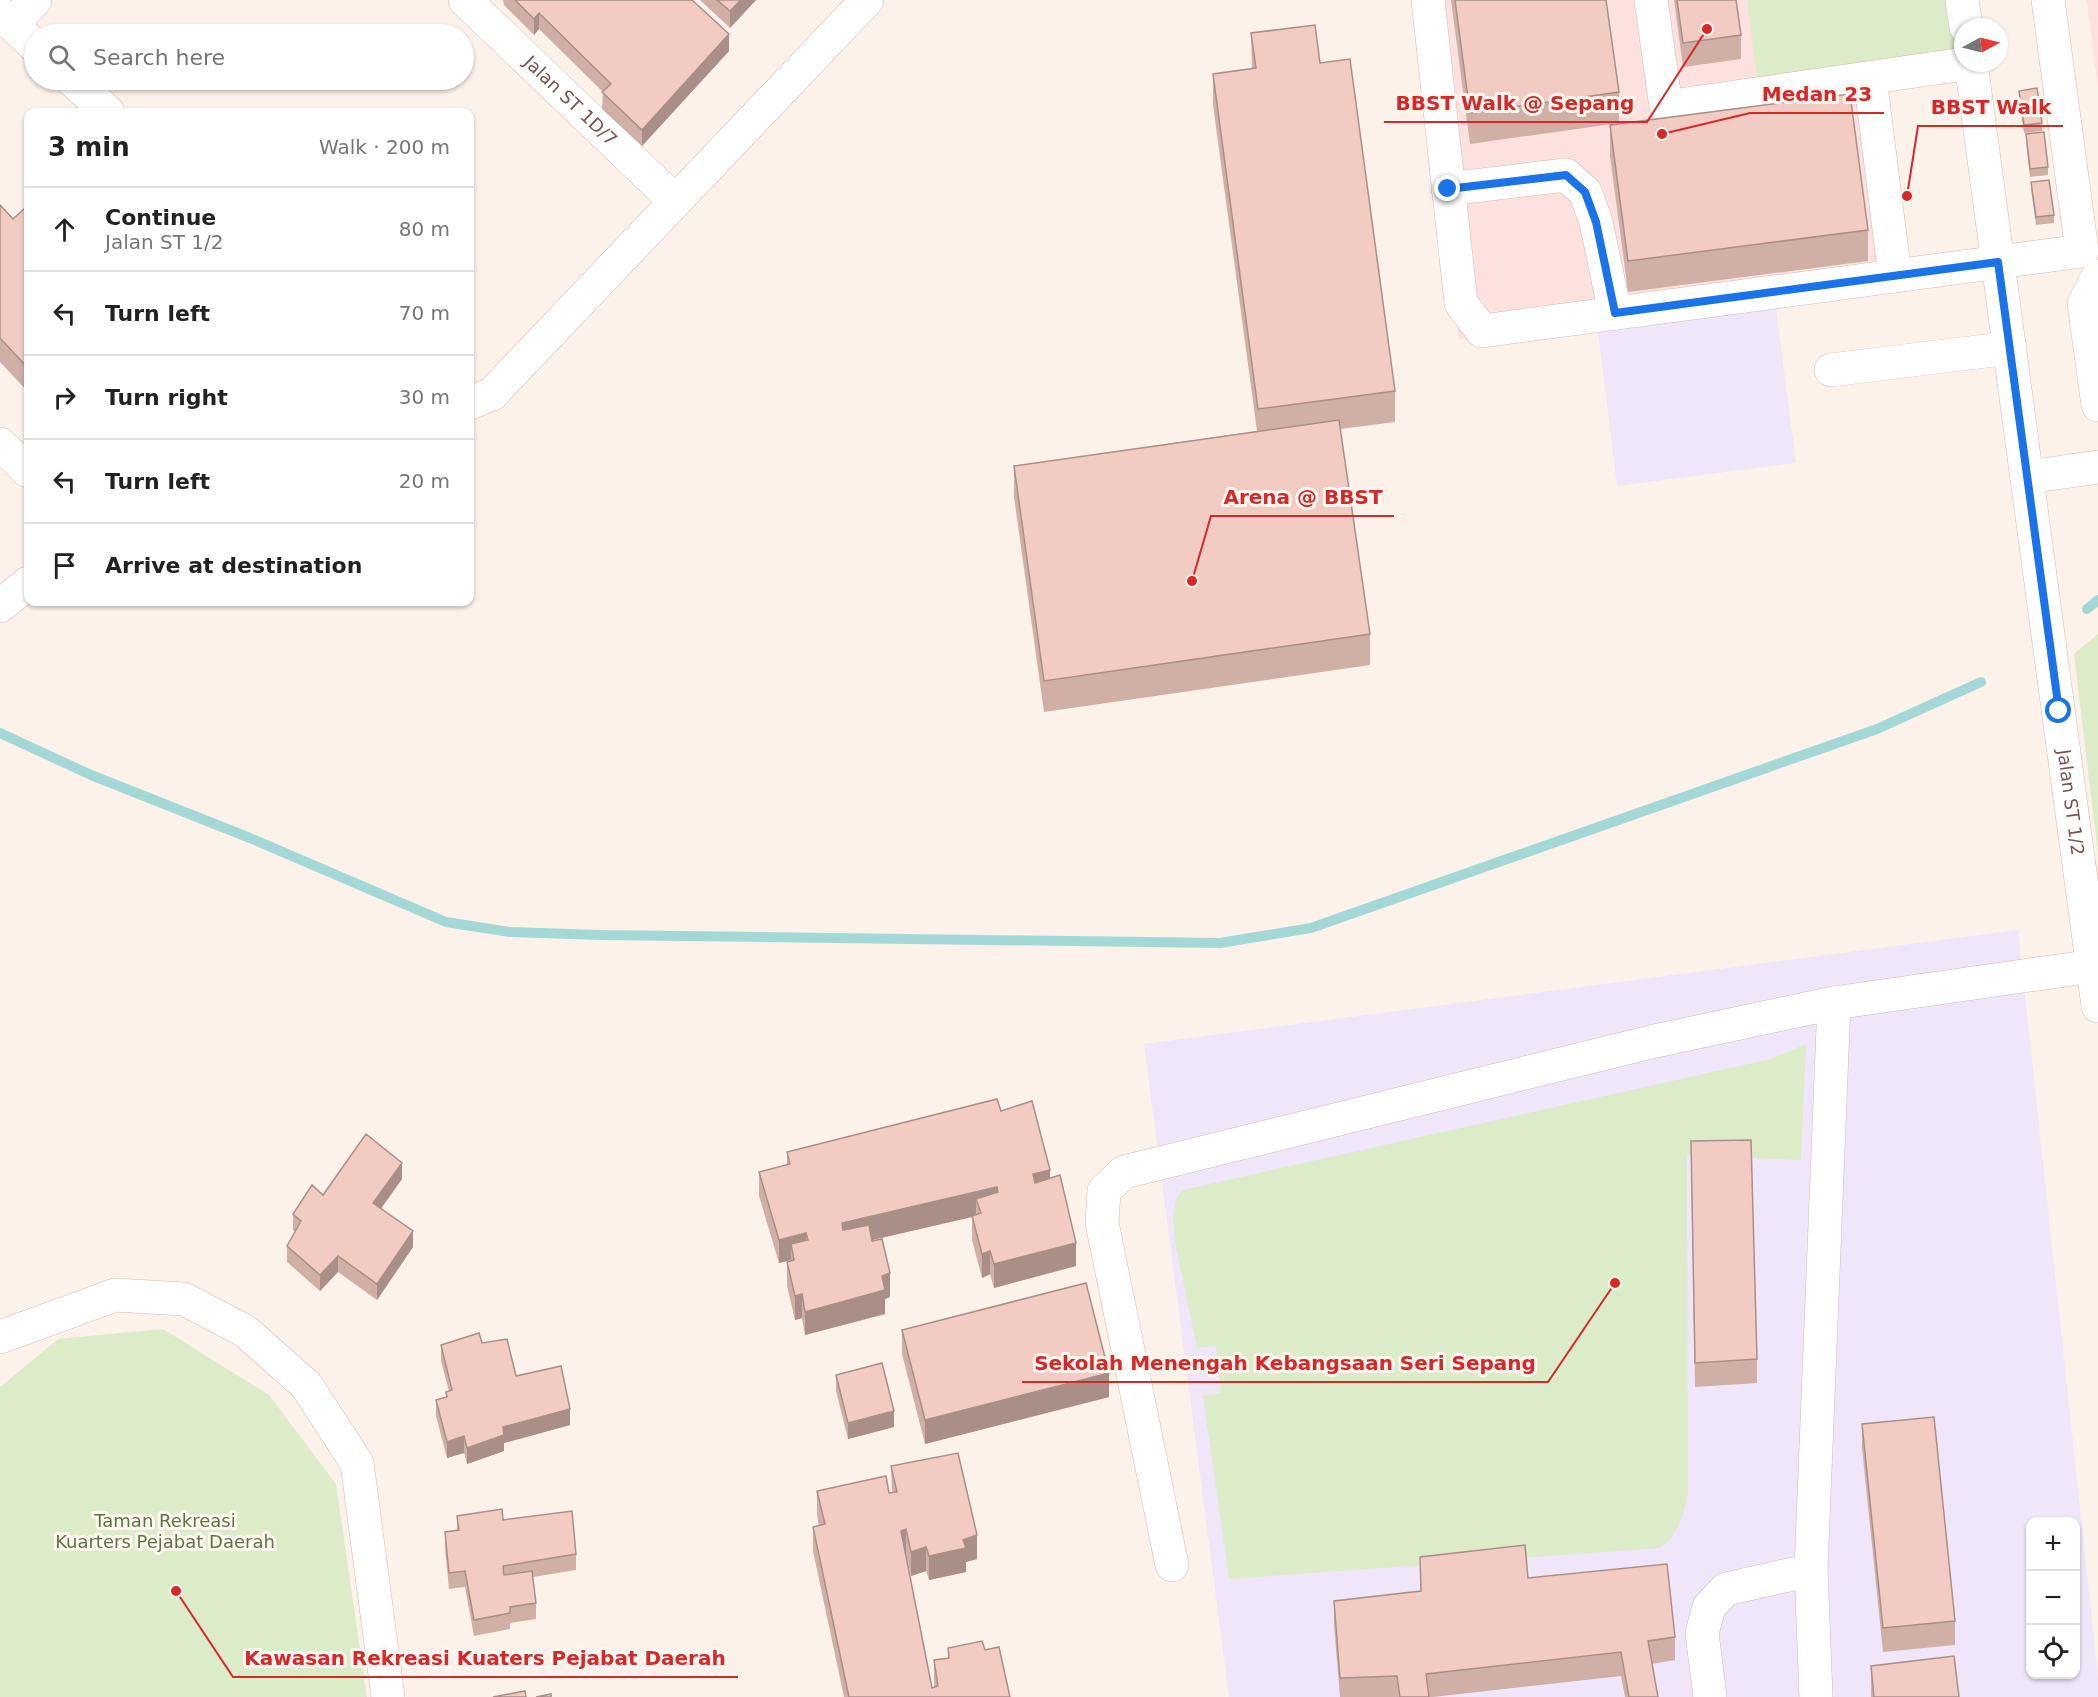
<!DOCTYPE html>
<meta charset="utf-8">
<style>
:root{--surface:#fff;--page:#f2f2f2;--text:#222;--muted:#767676;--line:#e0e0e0}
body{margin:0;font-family:"DejaVu Sans",sans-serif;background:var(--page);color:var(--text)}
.controls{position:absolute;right:18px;bottom:18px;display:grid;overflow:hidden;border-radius:12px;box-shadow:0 2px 4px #0004}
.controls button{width:54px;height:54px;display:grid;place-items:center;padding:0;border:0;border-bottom:2px solid var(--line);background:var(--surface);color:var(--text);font:30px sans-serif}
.compass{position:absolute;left:1954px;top:18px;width:54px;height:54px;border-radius:50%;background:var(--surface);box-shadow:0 2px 4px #0004;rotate:83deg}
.stop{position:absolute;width:18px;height:18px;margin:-14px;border:4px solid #1a73e8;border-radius:50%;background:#fff}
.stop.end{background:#1a73e8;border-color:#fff;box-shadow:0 2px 6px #0008}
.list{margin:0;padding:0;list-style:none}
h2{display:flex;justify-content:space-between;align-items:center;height:78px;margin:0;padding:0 24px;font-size:26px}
h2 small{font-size:20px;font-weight:400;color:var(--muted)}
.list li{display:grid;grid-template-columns:39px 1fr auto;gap:18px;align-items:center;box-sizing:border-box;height:84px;padding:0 24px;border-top:2px solid var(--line)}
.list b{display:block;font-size:22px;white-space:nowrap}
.list p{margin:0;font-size:20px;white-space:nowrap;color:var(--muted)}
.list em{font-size:20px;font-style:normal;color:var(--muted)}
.icon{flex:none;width:33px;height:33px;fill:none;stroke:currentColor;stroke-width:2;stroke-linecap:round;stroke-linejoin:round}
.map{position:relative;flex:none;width:2098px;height:1697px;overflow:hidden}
.search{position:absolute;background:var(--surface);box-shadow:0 2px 4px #0004;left:24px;top:24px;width:450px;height:66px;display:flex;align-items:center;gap:15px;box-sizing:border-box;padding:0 21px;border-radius:33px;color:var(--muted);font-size:22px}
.panel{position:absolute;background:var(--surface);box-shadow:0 2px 4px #0004;left:24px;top:108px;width:450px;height:498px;border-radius:12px}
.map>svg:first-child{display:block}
</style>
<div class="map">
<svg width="2098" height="1697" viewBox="0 0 2098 1697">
<rect width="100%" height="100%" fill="#fcf2ea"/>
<!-- commercial -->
<path fill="#fce1de" d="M1414,0H1875L1909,269L1459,340Z
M2087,0H2098V88Z"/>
<!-- education -->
<path fill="#efe6f9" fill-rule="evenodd" d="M1776,308L1796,463L1617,486L1598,331Z
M2018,930L2098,1675V1697H1229L1144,1044ZM2030,1522H2076V1674H2030Z"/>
<!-- green -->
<path fill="#dcebc8" d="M1747,0H1953L1961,58L1758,86Z
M2098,634V854L2074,654Z
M1806,1044L1801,1160L1687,1155L1688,1491C1686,1510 1676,1538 1660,1548L1229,1579L1203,1396L1221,1393L1216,1346L1197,1348L1175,1242L1173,1216L1177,1197L1183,1190L1771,1059Z
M163,1329L269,1395L336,1484L367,1697H0V1387L58,1339Z"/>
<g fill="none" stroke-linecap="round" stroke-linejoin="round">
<!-- stream -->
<path stroke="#a4d8d7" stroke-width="10" d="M2087,609L2098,600
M0,733L91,775L250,838L446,922L510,932L601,935L1220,943L1311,928L1877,729L1981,682"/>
<defs>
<g id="minor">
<path id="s1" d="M465,0L675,201"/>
<path d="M1428,0L1461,303L1482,331L2082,251L2048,0"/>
<path d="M1651,0L1666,107L1971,63"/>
<path d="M1962,0L1966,27"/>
<path d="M0,13L34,45"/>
<path d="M13,24L35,0"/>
<path id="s2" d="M1971,63L2098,1006"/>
<path d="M1870,78L1895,276"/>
<path d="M72,80L108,112"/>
<path d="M1448,189L1566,175L1585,192L1596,222L1615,313"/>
<path d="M2098,276L2084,304L2098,405"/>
<path d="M1831,370L2010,348"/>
<path d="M470,402H473L492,394L867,0"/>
<path d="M0,444L28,471"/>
<path d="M2027,477L2098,467"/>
<path d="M0,606L28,583"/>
<path d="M0,1337L115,1295L184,1299L245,1331L306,1385L357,1463L388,1697"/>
<path d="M1172,1565L1102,1223L1104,1191L1124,1172L1655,1041L1834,1003L2093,966"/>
<path d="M1710,1697L1702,1633L1709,1607L1726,1589L1811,1570"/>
<path d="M1816,1697L1811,1570L1834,1003"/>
</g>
</defs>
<!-- minor casing -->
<use href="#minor" stroke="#d1bab1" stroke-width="34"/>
<!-- minor -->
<use href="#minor" stroke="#fff" stroke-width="33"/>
</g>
<!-- wall -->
<path fill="#d0afa7" d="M503,0H692L729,51L642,146L602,109L603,92L539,29L534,35L504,5Z
M700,0H756L730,28Z
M1451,0H1606L1619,92V123L1470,144Z
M1674,0H1736L1741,35V59L1683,67Z
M1251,33L1320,63L1395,391V422L1340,429L1370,634V665L1044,712L1014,497V466L1257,431L1213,105V74L1252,69Z
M2019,91L2042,123V131L2024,133L2019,99Z
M1610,125L1868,230V261L1628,292L1610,156Z
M2026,134L2048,167V175L2030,177L2026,142Z
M2031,182L2054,215V223L2036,225L2031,190Z
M0,205L13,219L28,212V392L0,362Z
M1001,1111L1050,1178L1076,1266L994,1288L990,1274L982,1278L972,1240V1217L872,1240L890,1297L885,1299V1314L805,1335L802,1318L795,1320L787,1286V1262L791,1261V1260L779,1263L759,1196V1172L787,1165V1152Z
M1691,1165L1757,1359V1383L1695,1387Z
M402,1179L381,1209L413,1247L377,1300L338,1272L320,1291L287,1262V1246L295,1232L293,1230V1214L323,1195Z
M902,1330L1109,1397L925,1444L902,1354Z
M482,1343L516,1376L570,1425L504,1443V1451L467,1464L464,1453L447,1458L436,1416V1400L446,1397V1392L449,1391L441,1361V1345Z
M836,1375L894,1427L848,1439L836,1391Z
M1862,1424L1955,1621V1645L1883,1652L1862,1448Z
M891,1466L977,1559L966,1562V1572L929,1580L926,1571L911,1576L906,1553H905L932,1688L934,1687V1660L948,1658V1648L985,1650L1010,1697H844L813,1551V1527L819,1526L817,1515V1491L892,1493Z
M457,1516L503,1520L576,1554V1570L533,1577L536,1603V1619L510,1623V1629L474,1636L465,1587L449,1589L445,1548V1532L457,1530Z
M1420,1557L1528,1578L1675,1637V1660L1652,1664L1658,1697H1625L1621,1676L1433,1697H1340L1334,1625V1601L1421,1591Z
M1871,1666L1959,1697H1871Z"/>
<!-- shaded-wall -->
<path fill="#a98f88" d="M741,0H756L730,28V11Z
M539,13V29L534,35V19Z
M729,34V51L642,146V130Z
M402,1163V1179L373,1219V1203Z
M1050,1170V1194L1033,1198V1174Z
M997,1187V1211L981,1213L976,1199V1216L842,1247V1223Z
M413,1231V1247L377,1300V1284Z
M806,1233V1256L791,1244V1260L779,1263V1240Z
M1076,1243V1266L994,1288V1264Z
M990,1251V1274L982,1278V1254Z
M338,1256V1272L320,1291V1275Z
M890,1273V1297L885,1299V1314L805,1335V1312Z
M802,1294V1318L795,1320V1296Z
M1109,1373V1397L925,1444V1420Z
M570,1409V1425L504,1443V1451L467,1464V1448L503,1427Z
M894,1411V1427L848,1439V1423Z
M464,1436V1453L447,1458V1442Z
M906,1529V1553L901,1554V1531Z
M977,1535V1559L966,1562V1572L929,1580V1556L963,1540Z
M926,1547V1571L911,1576V1552Z"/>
<!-- building -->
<path fill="#f2ccc2" stroke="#a98f88" stroke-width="1.5" d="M515,0H692L729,34L642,130L602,92L611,84L539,13L534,19Z
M717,0H741L730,11Z
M1455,0H1606L1619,92L1470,113Z
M1677,0H1736L1741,35L1683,43Z
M1315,25L1320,63L1350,59L1395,391L1258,409L1213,74L1256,68L1251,33Z
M2037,88L2042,123L2024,125L2019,91Z
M1850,94L1868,230L1628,261L1610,125Z
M2044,132L2048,167L2030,169L2026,134Z
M2049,180L2054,215L2036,217L2031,182Z
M0,205L13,219L25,208L28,212V368L0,338Z
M1339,420L1370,634L1044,681L1014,466Z
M997,1099L1001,1111L1032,1101L1050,1170L1033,1174L1035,1183L1060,1175L1076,1243L994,1264L990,1251L982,1254L972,1216L981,1213L976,1199L998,1192L997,1187L842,1223L843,1230L869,1225L872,1241L882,1239L890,1273L882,1276L885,1290L805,1312L802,1294L795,1296L787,1262L794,1260L791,1244L808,1240L806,1233L779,1240L759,1172L790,1164L787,1152Z
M366,1134L402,1163L373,1203L413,1231L377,1284L338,1256L320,1275L287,1246L301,1221L293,1214L312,1185L323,1195Z
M1751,1140L1757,1359L1695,1363L1691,1141Z
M1086,1283L1109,1373L925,1420L902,1330Z
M479,1333L482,1343L507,1339L516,1376L561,1366L570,1409L503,1427L504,1435L467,1448L464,1436L447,1442L436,1400L447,1397L446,1392L452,1390L441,1345Z
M882,1363L894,1411L848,1423L836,1375Z
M1934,1417L1955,1621L1883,1628L1862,1424Z
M958,1453L977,1535L963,1540L966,1548L929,1556L926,1547L911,1552L906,1529L901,1531L932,1688L938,1686L934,1660L949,1658L948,1648L982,1641L985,1650L999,1647L1010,1697H849L813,1527L825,1524L817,1491L886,1476L889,1493L897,1492L891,1466Z
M502,1509L503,1520L572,1511L576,1554L503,1566L504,1575L532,1571L536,1603L510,1607V1613L474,1620L465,1571L449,1573L445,1532L459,1530L457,1516Z
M1525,1545L1528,1578L1667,1564L1675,1637L1648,1641L1658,1697H1629L1621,1652L1426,1674L1429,1697H1400L1397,1676L1340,1678L1334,1601L1421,1591L1420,1557Z
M1954,1656L1959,1697H1874L1871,1666Z
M525,1691L526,1697H493Z
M551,1694V1697H536Z"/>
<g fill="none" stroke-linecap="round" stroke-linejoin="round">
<!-- route -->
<path stroke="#1a73e8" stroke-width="8" d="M1448,189L1566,175L1585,192L1596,222L1615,313L1998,262L2059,711"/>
</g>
<g text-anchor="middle" stroke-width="6" stroke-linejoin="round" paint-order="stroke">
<!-- street labels -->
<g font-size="18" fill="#77544d" stroke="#fff6f0">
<text dy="6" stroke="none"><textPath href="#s1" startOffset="146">Jalan ST 1D/7</textPath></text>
<text dy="6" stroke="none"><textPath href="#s2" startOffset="746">Jalan ST 1/2</textPath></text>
</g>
<!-- park labels -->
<g font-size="18" fill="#5b7741" stroke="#fff6f0">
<text x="165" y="1527">Taman Rekreasi<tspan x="165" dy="21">Kuarters Pejabat Daerah</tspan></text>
</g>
</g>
<!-- callouts -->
<path fill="none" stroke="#d62828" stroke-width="2" d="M1662 134L1750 113H1884M1707 29L1647 122H1384M1907 196L1918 126H2063M1192 581L1211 516H1394M1615 1283L1548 1382H1022M176 1591L233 1677H738"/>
<g fill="#d62828" stroke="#fff6f0" stroke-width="2">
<circle cx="1662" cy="134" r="6"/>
<circle cx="1707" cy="29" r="6"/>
<circle cx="1907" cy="196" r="6"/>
<circle cx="1192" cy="581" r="6"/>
<circle cx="1615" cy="1283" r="6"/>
<circle cx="176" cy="1591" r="6"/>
</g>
<g font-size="20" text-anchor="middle" font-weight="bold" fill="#d62828" stroke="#fff6f0" stroke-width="6" stroke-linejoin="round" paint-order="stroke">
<text x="1817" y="101">Medan 23</text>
<text x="1515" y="110">BBST Walk @ Sepang</text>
<text x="1991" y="114">BBST Walk</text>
<text x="1303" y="504">Arena @ BBST</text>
<text x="1285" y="1370">Sekolah Menengah Kebangsaan Seri Sepang</text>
<text x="485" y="1665">Kawasan Rekreasi Kuaters Pejabat Daerah</text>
</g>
</svg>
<div class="controls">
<button>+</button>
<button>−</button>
<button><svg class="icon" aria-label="locate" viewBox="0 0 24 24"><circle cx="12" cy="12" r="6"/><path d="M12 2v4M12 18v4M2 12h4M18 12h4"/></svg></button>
</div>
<svg class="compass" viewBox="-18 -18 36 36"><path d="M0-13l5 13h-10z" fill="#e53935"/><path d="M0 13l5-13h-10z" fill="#767676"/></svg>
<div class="stop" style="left:2059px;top:711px"></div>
<div class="stop end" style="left:1448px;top:189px"></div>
<div class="search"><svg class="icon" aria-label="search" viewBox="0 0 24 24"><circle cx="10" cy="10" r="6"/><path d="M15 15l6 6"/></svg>Search here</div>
<section class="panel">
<h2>3 min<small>Walk · 200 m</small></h2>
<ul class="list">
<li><svg class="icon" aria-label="ahead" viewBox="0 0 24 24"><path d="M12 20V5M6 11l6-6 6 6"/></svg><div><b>Continue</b><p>Jalan ST 1/2</p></div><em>80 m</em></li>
<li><svg class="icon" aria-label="left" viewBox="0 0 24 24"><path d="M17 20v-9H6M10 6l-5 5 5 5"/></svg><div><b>Turn left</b></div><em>70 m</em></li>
<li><svg class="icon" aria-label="right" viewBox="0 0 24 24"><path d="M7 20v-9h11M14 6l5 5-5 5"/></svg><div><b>Turn right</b></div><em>30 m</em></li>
<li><svg class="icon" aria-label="left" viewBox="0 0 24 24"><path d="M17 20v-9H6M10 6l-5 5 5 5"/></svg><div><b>Turn left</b></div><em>20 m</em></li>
<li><svg class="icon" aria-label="arrive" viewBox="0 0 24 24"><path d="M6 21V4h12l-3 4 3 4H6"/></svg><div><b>Arrive at destination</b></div></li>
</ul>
</section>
</div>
